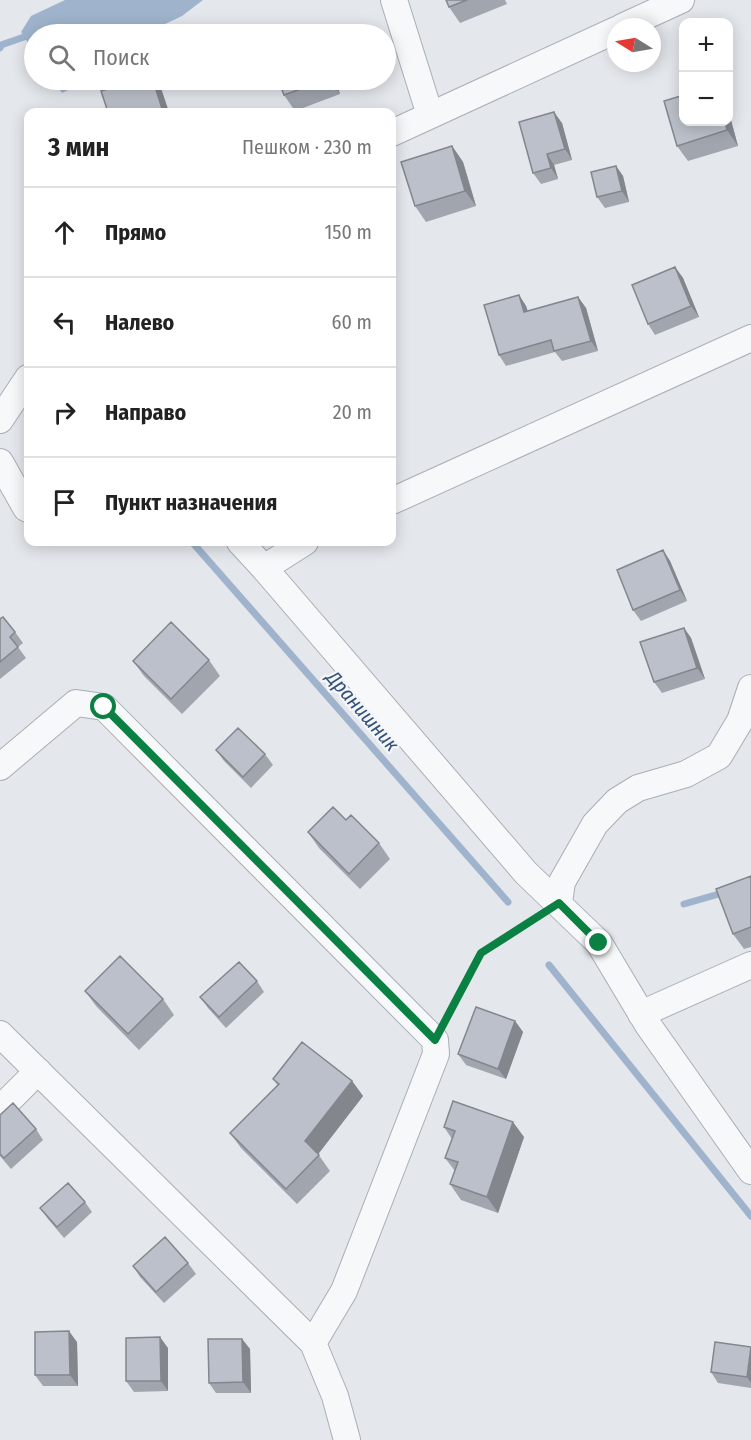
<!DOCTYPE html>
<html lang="ru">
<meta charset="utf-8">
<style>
:root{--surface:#fff;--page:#f2f2f2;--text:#222;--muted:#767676;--line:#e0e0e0}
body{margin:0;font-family:"Fira Sans Condensed",sans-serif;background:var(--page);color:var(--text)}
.controls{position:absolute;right:18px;top:18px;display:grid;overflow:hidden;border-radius:12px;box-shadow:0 3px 15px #0003}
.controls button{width:54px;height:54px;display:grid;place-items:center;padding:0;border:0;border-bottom:2px solid var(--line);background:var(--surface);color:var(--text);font:30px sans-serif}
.compass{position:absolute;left:607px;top:18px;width:54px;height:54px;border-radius:50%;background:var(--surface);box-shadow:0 3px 15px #0003;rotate:281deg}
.stop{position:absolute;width:18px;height:18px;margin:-14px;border:4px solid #0b8043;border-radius:50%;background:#fff}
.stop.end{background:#0b8043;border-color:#fff;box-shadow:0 2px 6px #0008}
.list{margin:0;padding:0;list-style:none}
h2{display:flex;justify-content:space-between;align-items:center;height:78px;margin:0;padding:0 24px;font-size:26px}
h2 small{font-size:20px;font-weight:400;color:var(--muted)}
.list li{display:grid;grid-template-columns:39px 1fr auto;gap:18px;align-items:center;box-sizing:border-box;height:90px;padding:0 24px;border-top:2px solid var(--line)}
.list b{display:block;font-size:22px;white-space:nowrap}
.list em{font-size:20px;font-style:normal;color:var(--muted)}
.icon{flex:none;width:33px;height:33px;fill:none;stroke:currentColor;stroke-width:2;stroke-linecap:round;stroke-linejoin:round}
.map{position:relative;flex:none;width:751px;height:1440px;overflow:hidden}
.search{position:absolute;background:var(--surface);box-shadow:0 3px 15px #0003;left:24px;top:24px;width:372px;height:66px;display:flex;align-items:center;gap:15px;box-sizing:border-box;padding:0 21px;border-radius:33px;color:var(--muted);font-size:22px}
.panel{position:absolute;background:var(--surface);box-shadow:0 3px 15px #0003;left:24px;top:108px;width:372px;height:438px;border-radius:12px}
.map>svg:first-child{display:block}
</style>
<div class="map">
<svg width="751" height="1440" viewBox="0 0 751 1440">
<rect width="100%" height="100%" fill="#e4e7ec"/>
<!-- water -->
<path fill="#9fb4cc" d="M65,0H203L182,16L144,34H34V52L21,32L31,16Z
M53,80H88L62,93Z"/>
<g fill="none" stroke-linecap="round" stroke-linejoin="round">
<!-- stream -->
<path stroke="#9fb4cc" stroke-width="7" d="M0,48L1,45L24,37
M192,542L508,902
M684,904L726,892
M549,965L751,1216"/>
<defs>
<path id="minor" d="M394,0L430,115
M622,27L681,0
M392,133L616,30
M0,420L28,378
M0,462L26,508L28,509
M392,501L751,338
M240,542L264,568L526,873L599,943L648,1025L751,1171
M264,568L305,542
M0,767L76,703L104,707L435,1040L436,1054L344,1291L313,1343
M559,903L562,882L595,824L617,801L638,788L686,774L719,756L740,721L751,688
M641,1014L751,965
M0,1034L313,1343L335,1396L347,1440
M0,1109L38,1071"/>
</defs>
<!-- minor casing -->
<use href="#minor" stroke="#a9aeb7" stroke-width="28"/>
<!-- path -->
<path stroke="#c2c5cb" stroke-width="4" stroke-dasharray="4.5 4.5" stroke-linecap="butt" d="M445,1020L481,953L539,916"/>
<!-- minor -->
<use href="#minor" stroke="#f7f8fa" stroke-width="26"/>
</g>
<!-- wall -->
<path fill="#a1a5ae" d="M446,0H505L507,4L460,23L449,7Z
M278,80H335L340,94L295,111L284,95Z
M729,113L738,146L688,161L677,146L729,122Z
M562,123L572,160L554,165L558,179L541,184L533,173Z
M452,146L463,162L476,206L426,222L415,206Z
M616,166L623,176L629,202L605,208L597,197Z
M675,267L683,278L699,317L655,335L648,324Z
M519,295L526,306L528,311L578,297L586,308L598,351L562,361L555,352L506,366L499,355Z
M663,550L670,561L687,601L641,621L633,610Z
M0,619L15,632L23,643L18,647L26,658L0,679Z
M684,628L691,638L705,679L662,693L654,682Z
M209,660L220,676L182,714L144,676L133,661Z
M216,750L265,754L273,765L251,788L224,761Z
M346,820L379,843L390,859L360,889L319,848L308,832Z
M751,876V947L744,949L733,934Z
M257,981L264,992L226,1028L208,1008L200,997Z
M85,991L163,999L174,1015L139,1050L96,1006Z
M515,1021L523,1032L506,1079L466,1065L458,1054Z
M273,1079L352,1081L363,1096L318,1154L330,1171L297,1204L241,1148L230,1133L278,1086Z
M0,1115L36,1129L43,1140L11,1169L0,1156Z
M444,1127L524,1137L498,1213L461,1200L450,1184L455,1171L445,1158L452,1139Z
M85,1202L92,1212L64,1238L48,1219L40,1208Z
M188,1263L196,1274L164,1303L140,1277L133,1266Z
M242,1339L250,1349L251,1393H216L209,1383Z
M77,1342L78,1386H43L35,1375Z
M751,1347V1388L718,1383L711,1372Z
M168,1348V1391L134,1392L126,1381Z"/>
<!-- shaded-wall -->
<path fill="#83868d" d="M153,80H154L162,91L169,112H163Z
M330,80H335L340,94Z
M554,112L562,123L572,160L565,149Z
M729,113L738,146L727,130L725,122H729Z
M452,146L463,162L476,206L465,191Z
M547,154L554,165L558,179L551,168Z
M616,166L623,176L629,202L622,191Z
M675,267L683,278L699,317L691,306Z
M519,295L526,306L531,323L524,312Z
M578,297L586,308L598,351L591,341Z
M663,550L670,561L687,601L680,590Z
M684,628L691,638L705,679L697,668Z
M515,1021L523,1032L506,1079L498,1069Z
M352,1081L363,1096L316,1157L305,1141Z
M513,1122L524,1137L498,1213L487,1197Z
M69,1331L77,1342L78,1386L70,1375Z
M160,1337L168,1348V1391L161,1381Z
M242,1339L250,1349L251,1393L243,1382Z
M751,1347V1383L747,1377Z"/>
<!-- building -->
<path fill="#bbc0ca" stroke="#83868d" stroke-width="1.5" d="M446,0H467L449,7Z
M138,80H153L163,112H108L101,91Z
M278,80H326L284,95Z
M684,95V122H725L727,130L677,146L664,101Z
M554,112L565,149L547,154L551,168L533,173L519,122Z
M452,146L465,191L415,206L401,162Z
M616,166L622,191L597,197L591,172Z
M675,267L691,306L648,324L632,285Z
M519,295L524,312L578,297L591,341L554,351L551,340L499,355L484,305Z
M663,550L680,590L633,610L617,570Z
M3,617L15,632L10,637L18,647L0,662V619Z
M171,622L209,660L171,699L133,661Z
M684,628L697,668L654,682L640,642Z
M238,728L265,754L243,777L216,750Z
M333,807L346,820L351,815L379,843L349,874L308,832Z
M751,876V927L733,934L716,889Z
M120,956L163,999L128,1034L85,991Z
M239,962L257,981L219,1017L200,997Z
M476,1007L515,1021L498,1069L458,1054Z
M302,1042L352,1081L305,1141L319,1155L286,1189L230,1133L279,1084L273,1079Z
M453,1101L513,1122L487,1197L450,1184L458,1162L445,1158L455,1131L444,1127Z
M13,1103L36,1129L4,1158L0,1154V1115Z
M68,1183L85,1202L57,1227L40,1208Z
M165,1237L188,1263L156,1292L133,1266Z
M69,1331L70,1375H35V1332Z
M160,1337L161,1381H126V1338Z
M208,1339H242L243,1382L209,1383Z
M715,1342L751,1347L747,1377L711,1372Z"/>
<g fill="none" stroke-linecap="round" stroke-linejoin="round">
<!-- route -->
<path stroke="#0b8043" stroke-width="8" d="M104,707L435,1040L481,953L559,903L599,943"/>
</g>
<g text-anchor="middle" stroke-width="4.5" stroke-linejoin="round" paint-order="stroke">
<!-- water labels -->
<g font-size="20" font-style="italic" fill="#34527a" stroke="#f4f6f9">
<text transform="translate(363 711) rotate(49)" y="7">Дранишник</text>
</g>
</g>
</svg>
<div class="controls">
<button>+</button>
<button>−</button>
</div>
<svg class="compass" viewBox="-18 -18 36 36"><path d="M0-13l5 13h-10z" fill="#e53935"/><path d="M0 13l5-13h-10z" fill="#767676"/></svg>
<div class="stop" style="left:104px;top:707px"></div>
<div class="stop end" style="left:599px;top:943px"></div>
<div class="search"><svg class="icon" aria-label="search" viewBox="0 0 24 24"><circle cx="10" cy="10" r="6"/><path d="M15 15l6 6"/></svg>Поиск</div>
<section class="panel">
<h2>3 мин<small>Пешком · 230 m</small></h2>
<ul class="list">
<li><svg class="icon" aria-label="ahead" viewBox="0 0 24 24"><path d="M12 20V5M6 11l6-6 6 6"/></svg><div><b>Прямо</b></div><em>150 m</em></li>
<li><svg class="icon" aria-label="left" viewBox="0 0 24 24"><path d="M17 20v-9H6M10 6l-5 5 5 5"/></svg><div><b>Налево</b></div><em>60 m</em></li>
<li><svg class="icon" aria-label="right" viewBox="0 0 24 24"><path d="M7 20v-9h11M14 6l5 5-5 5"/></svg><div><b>Направо</b></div><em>20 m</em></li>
<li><svg class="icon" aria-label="arrive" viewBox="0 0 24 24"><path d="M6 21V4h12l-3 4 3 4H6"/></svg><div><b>Пункт назначения</b></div></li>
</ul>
</section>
</div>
